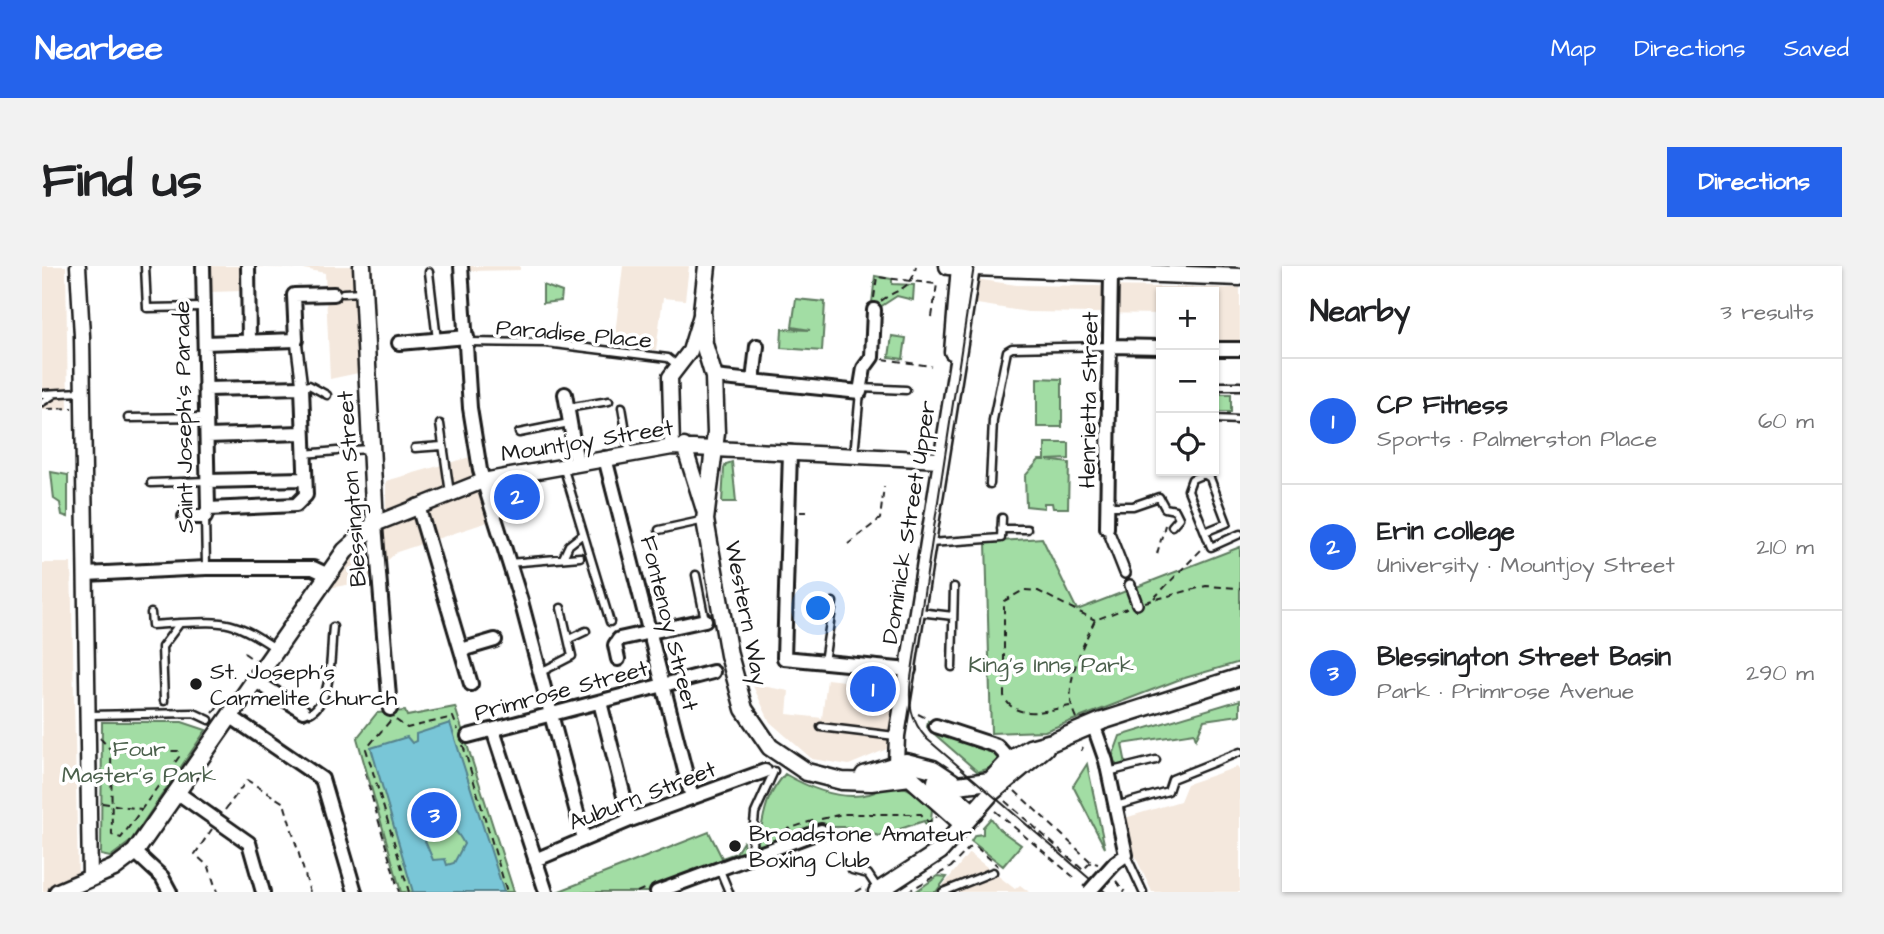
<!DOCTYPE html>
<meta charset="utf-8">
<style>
:root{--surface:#fff;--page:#f2f2f2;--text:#202124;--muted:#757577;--line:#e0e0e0;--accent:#2563eb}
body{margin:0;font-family:"Architects Daughter",sans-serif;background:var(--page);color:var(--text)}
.controls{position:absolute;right:21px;top:21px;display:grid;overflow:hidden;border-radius:0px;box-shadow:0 2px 5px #0004}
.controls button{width:63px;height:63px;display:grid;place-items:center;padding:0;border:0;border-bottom:2px solid var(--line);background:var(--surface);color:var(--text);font:35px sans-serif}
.you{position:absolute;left:777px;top:343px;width:24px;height:24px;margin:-18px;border:5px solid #fff;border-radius:50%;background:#1a73e8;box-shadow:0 0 0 10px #1a73e833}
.badge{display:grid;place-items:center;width:46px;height:46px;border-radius:50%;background:var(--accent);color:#fff;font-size:23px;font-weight:700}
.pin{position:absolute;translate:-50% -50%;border:4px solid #fff;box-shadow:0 2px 7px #0006}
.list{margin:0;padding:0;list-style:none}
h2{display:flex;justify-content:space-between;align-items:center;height:91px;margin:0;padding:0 28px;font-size:30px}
h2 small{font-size:23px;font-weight:400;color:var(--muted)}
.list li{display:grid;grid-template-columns:46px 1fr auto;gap:21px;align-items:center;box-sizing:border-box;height:126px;padding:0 28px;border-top:2px solid var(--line)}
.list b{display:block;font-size:26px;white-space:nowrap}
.list p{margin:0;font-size:23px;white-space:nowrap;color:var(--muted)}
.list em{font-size:23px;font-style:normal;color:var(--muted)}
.icon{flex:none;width:38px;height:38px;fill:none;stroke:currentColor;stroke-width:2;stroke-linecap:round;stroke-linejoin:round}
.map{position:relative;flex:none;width:1198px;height:626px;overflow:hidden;border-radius:0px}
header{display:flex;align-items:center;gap:42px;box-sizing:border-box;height:98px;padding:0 35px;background:var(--accent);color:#fff}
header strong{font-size:33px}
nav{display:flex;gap:38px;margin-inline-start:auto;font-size:24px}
.intro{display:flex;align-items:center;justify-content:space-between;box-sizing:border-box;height:168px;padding:0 42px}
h1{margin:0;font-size:49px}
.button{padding:18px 32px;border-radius:0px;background:var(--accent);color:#fff;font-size:24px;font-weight:700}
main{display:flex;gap:42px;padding:0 42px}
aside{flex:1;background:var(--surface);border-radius:0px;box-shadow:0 2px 5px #0004}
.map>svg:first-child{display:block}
</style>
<header>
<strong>Nearbee</strong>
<nav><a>Map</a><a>Directions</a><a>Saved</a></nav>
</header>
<div class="intro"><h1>Find us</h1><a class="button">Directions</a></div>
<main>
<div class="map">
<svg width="1198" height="626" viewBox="0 0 1198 626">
<rect width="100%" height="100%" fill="#fff"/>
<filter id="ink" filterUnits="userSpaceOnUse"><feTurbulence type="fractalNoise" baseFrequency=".0143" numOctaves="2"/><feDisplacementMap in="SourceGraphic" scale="14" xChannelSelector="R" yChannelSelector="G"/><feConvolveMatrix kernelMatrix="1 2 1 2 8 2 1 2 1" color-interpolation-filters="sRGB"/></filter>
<g filter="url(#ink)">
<!-- built -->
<path fill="#f4e8dd" d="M0,0H24L26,143L0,144Z
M167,0H331L335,103L288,113L283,7L262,3L200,0V25L168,26Z
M415,0H478V4L426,5Z
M581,0H647L643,34L621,32L614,84L572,77Z
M933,13L975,19L1198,22V82L1172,81V26H1119V48L986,46L929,37Z
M428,191L449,255L355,286L321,316L287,322L292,305L344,246V215Z
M0,297H29L36,613L1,626Z
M785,413L853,421L845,483L807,499L770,493L728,456L710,418L747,425L745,448L780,452Z
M1195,501L1198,505V626H1110L1094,592L1083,552L1138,535L1145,518Z
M927,587L973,623L978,619L987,626H896Z"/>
<!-- green -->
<path fill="#a2dda4" stroke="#5f7c60" stroke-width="2" d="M833,10L850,13V18L872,19L871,34L855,30L835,43L830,37Z
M501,19L520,26L519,35L501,37Z
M754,33L783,36L780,85L739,82L740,63L768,64L750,61Z
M850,70L864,72L861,93L847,91Z
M995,112L1020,113V161H995Z
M1172,128H1189V146H1172Z
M1003,177H1027V193L1005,194L1027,197L1026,242H1011L1010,237H1002V242L984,240L983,210L997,194H1003Z
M690,196L694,236H680L682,203L684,198Z
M9,206L26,209V251L20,249L18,237L12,233Z
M1000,272L1035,344L1198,281V396L1136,414L1003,465L949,467L944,276Z
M1198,434V449L1162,454L1154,473L1152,467L1080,478L1084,498L1076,501L1070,492L1078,470Z
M413,441L472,626H359L315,472L335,447L363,445L365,450Z
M886,455L954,485L958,492L948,502L936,506L890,466L885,461Z
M60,456H140L164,464L88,576L68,591L59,589Z
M1045,498L1063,582L1031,520Z
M743,508C767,522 799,535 827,528C840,524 851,517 864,522C874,526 882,535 890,542L889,556L884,559L882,555L837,570L808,561H774L713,585C725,551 717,539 743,508Z
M949,552L957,563L979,579L961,600L929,575L933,569L941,568V561Z
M667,566L680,592L694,587L701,576L703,585L698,591L606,626H515Z
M896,610L905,611L894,626H873Z"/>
<!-- water -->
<path fill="#79c6d7" stroke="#54828c" stroke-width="2" fill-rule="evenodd" d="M408,457L462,626H371L329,482L365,471L370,477L374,475V468ZM400,559C410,558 418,570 422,578L412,597L405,599L403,593L391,594L383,575Z"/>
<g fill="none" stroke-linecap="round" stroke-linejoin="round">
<defs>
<path id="service" d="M103,0L105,42L161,41
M387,6L395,74
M301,27L320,26
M424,76L504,77L626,92L635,99
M1172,120H1198
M260,121L267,119L285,129
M819,122L864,124
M0,128L39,126
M0,136L11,129
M580,141L583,159
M525,142L567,135
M86,152L165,151
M1172,153L1198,154
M398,158L408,227
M477,167L527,157
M585,175L588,187
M373,182L400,180
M311,184L327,183
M262,188L295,185
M812,189L818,126
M521,200L568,356
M109,217L166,215
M948,218L951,154L965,85L970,82L1068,80
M1065,240H1091L1117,231L1123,242L1133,244L1137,252L1130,260
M163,251L164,301
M959,263H985
M617,264L663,254
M1163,266L1185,257L1168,212L1162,208L1150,213L1146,224L1169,281L1198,268
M888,277L959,272L960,252
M521,292L527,279L541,268
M467,297L538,291
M654,309L663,354
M877,346L911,350
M109,347L110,359L138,357
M527,373L544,365
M782,396L791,336
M910,401L912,321
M499,406L530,390L519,342
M122,435L120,381L138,357C185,355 193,355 233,382
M261,445L268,447C292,433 288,385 291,361
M47,449L152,447L167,454
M779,461L853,470
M1066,506L1114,494
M1074,540L1126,525L1130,513L1198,486
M709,589L713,547L732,505
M1084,589L1101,626
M677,602L687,626
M810,604L826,608L836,623
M901,626L951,606"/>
<path id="pedestrian" d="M254,74L260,121
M1068,269L1083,307
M1088,319L1095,338"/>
<path id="minor" d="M206,0L207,76
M419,0L428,142L438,204L479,335L542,573
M163,77L254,74L252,29L292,28
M357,77L425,71
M1068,80L1119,81
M1172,83H1198
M672,111L818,126L822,102L830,91L832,44
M711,115L715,80
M164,123L260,121L264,229L254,239L166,243
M523,128L535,197
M165,170L260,167
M748,186L742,392L867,404
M563,192L650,532
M166,215L262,213
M376,240L429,418
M143,251H163L166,243L161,0
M333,258L348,443
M1065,262L1069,7
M44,308L164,302H271L286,309
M419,384L453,374
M576,393L573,379L577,373L663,354
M212,414L261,445
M558,436L588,554
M188,450L280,513L313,626
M1051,458L1064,495L1084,589L1073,597
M894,460L955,480L968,494
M451,464L504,626
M426,470L671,406
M136,527L207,577L221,626
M93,586L120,611L128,626
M493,594L588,554L723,505
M615,626L779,565"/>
<path id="tertiary" d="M36,0L40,70L48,613
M910,86L917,0
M642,180L662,244
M630,181L628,111L648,85L659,49
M333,258L441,215L630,181L899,194
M854,497L855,470L930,2"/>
<path id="secondary" d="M665,0L660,45L662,78L672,111L674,167L663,254L687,389L702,443L728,481L765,506L800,515L829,516L868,511L922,559
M906,0L1198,11
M822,509L864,496L891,503L915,519L948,515
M894,515L932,547
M949,527L948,515L968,494L988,482L1010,476L1060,455L1198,411
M16,626L72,602L93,586L303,285L333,258L320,0
M835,626L898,585L949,527L1003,482"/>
</defs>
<!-- service casing -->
<use href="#service" stroke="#1c1c1c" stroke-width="11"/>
<!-- pedestrian casing -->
<use href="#pedestrian" stroke="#1c1c1c" stroke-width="14"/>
<!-- minor casing -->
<use href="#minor" stroke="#1c1c1c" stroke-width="18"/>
<!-- tertiary casing -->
<use href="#tertiary" stroke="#1c1c1c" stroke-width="19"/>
<!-- secondary casing -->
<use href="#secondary" stroke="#1c1c1c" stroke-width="21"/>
<!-- path -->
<path stroke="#1c1c1c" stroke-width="2" stroke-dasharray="7 5" stroke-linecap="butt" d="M832,32L835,11L895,18L890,51
M839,35C856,22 870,24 874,0
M841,93L889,100
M5,143L30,142
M758,246H770
M806,278L838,253L842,221
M1115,288L1123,259
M1112,332L1159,284
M1103,336L1164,320L1198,322
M202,387L212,394
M1028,440C1007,444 972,456 962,430V335L982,324L996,325L1053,354
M171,447L180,436
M876,448L886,453
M1034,452C1019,422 1039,383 1053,354L1085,342
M354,454L365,462L411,451L416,464
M348,455L324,483L367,626
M58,472L69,484L70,569L79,572L137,491L136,485L69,484
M421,479L465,626
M1039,485L1041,481
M323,507L357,626
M973,525L1049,596L1056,598
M963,535L1041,604L1049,596
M60,537L99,543
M183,544L205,514L242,537L268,626
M953,545L1034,613
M779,553L801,548H879L886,556L895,551
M170,563L153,588L167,601L175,626
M719,572L773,554
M1074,615L1083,626
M595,626L604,622
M814,626L824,620
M865,626L909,601L927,582L934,581L956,600"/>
<!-- service -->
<use href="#service" stroke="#fff" stroke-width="6"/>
<!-- pedestrian -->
<use href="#pedestrian" stroke="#fff" stroke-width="9"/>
<!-- minor -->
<use href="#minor" stroke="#fff" stroke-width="12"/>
<!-- tertiary -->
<use href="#tertiary" stroke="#fff" stroke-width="14"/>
<!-- secondary -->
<use href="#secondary" stroke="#fff" stroke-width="16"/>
<!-- tram -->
<path stroke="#1c1c1c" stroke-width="2" d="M932,0L869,412C866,437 868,454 885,473L1063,626"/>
<defs>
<path id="minor-bridge" d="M1047,626L1073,597"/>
</defs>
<!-- minor-bridge casing -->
<use href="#minor-bridge" stroke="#1c1c1c" stroke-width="18" stroke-linecap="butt"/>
<!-- minor-bridge -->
<use href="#minor-bridge" stroke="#fff" stroke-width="12"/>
</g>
</g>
<!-- markers -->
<g fill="#1c1c1c" stroke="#fff" stroke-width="2.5">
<circle cx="154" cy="418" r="7"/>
<circle cx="693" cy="580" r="7"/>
</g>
<g text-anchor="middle" stroke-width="7" stroke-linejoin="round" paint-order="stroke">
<!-- street labels -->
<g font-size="23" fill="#1c1c1c" stroke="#fff">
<text transform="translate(532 67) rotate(5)" y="8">Paradise Place</text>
<text transform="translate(1046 134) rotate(-89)" y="8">Henrietta Street</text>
<text transform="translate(141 151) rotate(-91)" y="8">Saint Joseph's Parade</text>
<text transform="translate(545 174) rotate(-9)" y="8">Mountjoy Street</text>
<text transform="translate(309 223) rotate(-94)" y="8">Blessington Street</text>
<text transform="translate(866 256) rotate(-81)" y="8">Dominick Street Upper</text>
<text transform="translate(705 347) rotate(79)" y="8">Western Way</text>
<text transform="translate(628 357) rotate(76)" y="8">Fontenoy Street</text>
<text transform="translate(519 424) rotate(-15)" y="8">Primrose Street</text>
<text transform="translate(600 529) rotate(-21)" y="8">Auburn Street</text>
</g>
<!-- park labels -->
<g font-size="23" fill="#4b604c" stroke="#fff">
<text x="1009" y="406">King's Inns Park</text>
<text x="97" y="490">Four<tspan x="97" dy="26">Master's Park</tspan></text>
</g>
<!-- poi labels -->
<g font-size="23" fill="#1c1c1c" stroke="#fff" text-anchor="start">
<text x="168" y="413">St. Joseph's<tspan x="168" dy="26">Carmelite Church</tspan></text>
<text x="707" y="575">Broadstone Amateur<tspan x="707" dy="26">Boxing Club</tspan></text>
</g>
</g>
</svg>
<div class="controls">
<button>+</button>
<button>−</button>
<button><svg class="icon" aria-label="locate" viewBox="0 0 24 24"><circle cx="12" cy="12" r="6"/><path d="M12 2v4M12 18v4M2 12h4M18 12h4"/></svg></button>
</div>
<div class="you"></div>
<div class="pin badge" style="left:831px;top:423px">1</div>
<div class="pin badge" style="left:475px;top:231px">2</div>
<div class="pin badge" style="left:392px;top:549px">3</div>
</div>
<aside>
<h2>Nearby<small>3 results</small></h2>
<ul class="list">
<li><span class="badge">1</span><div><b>CP Fitness</b><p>Sports · Palmerston Place</p></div><em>60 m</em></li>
<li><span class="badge">2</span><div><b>Erin college</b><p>University · Mountjoy Street</p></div><em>210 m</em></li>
<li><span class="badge">3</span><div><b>Blessington Street Basin</b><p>Park · Primrose Avenue</p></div><em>290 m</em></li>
</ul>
</aside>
</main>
